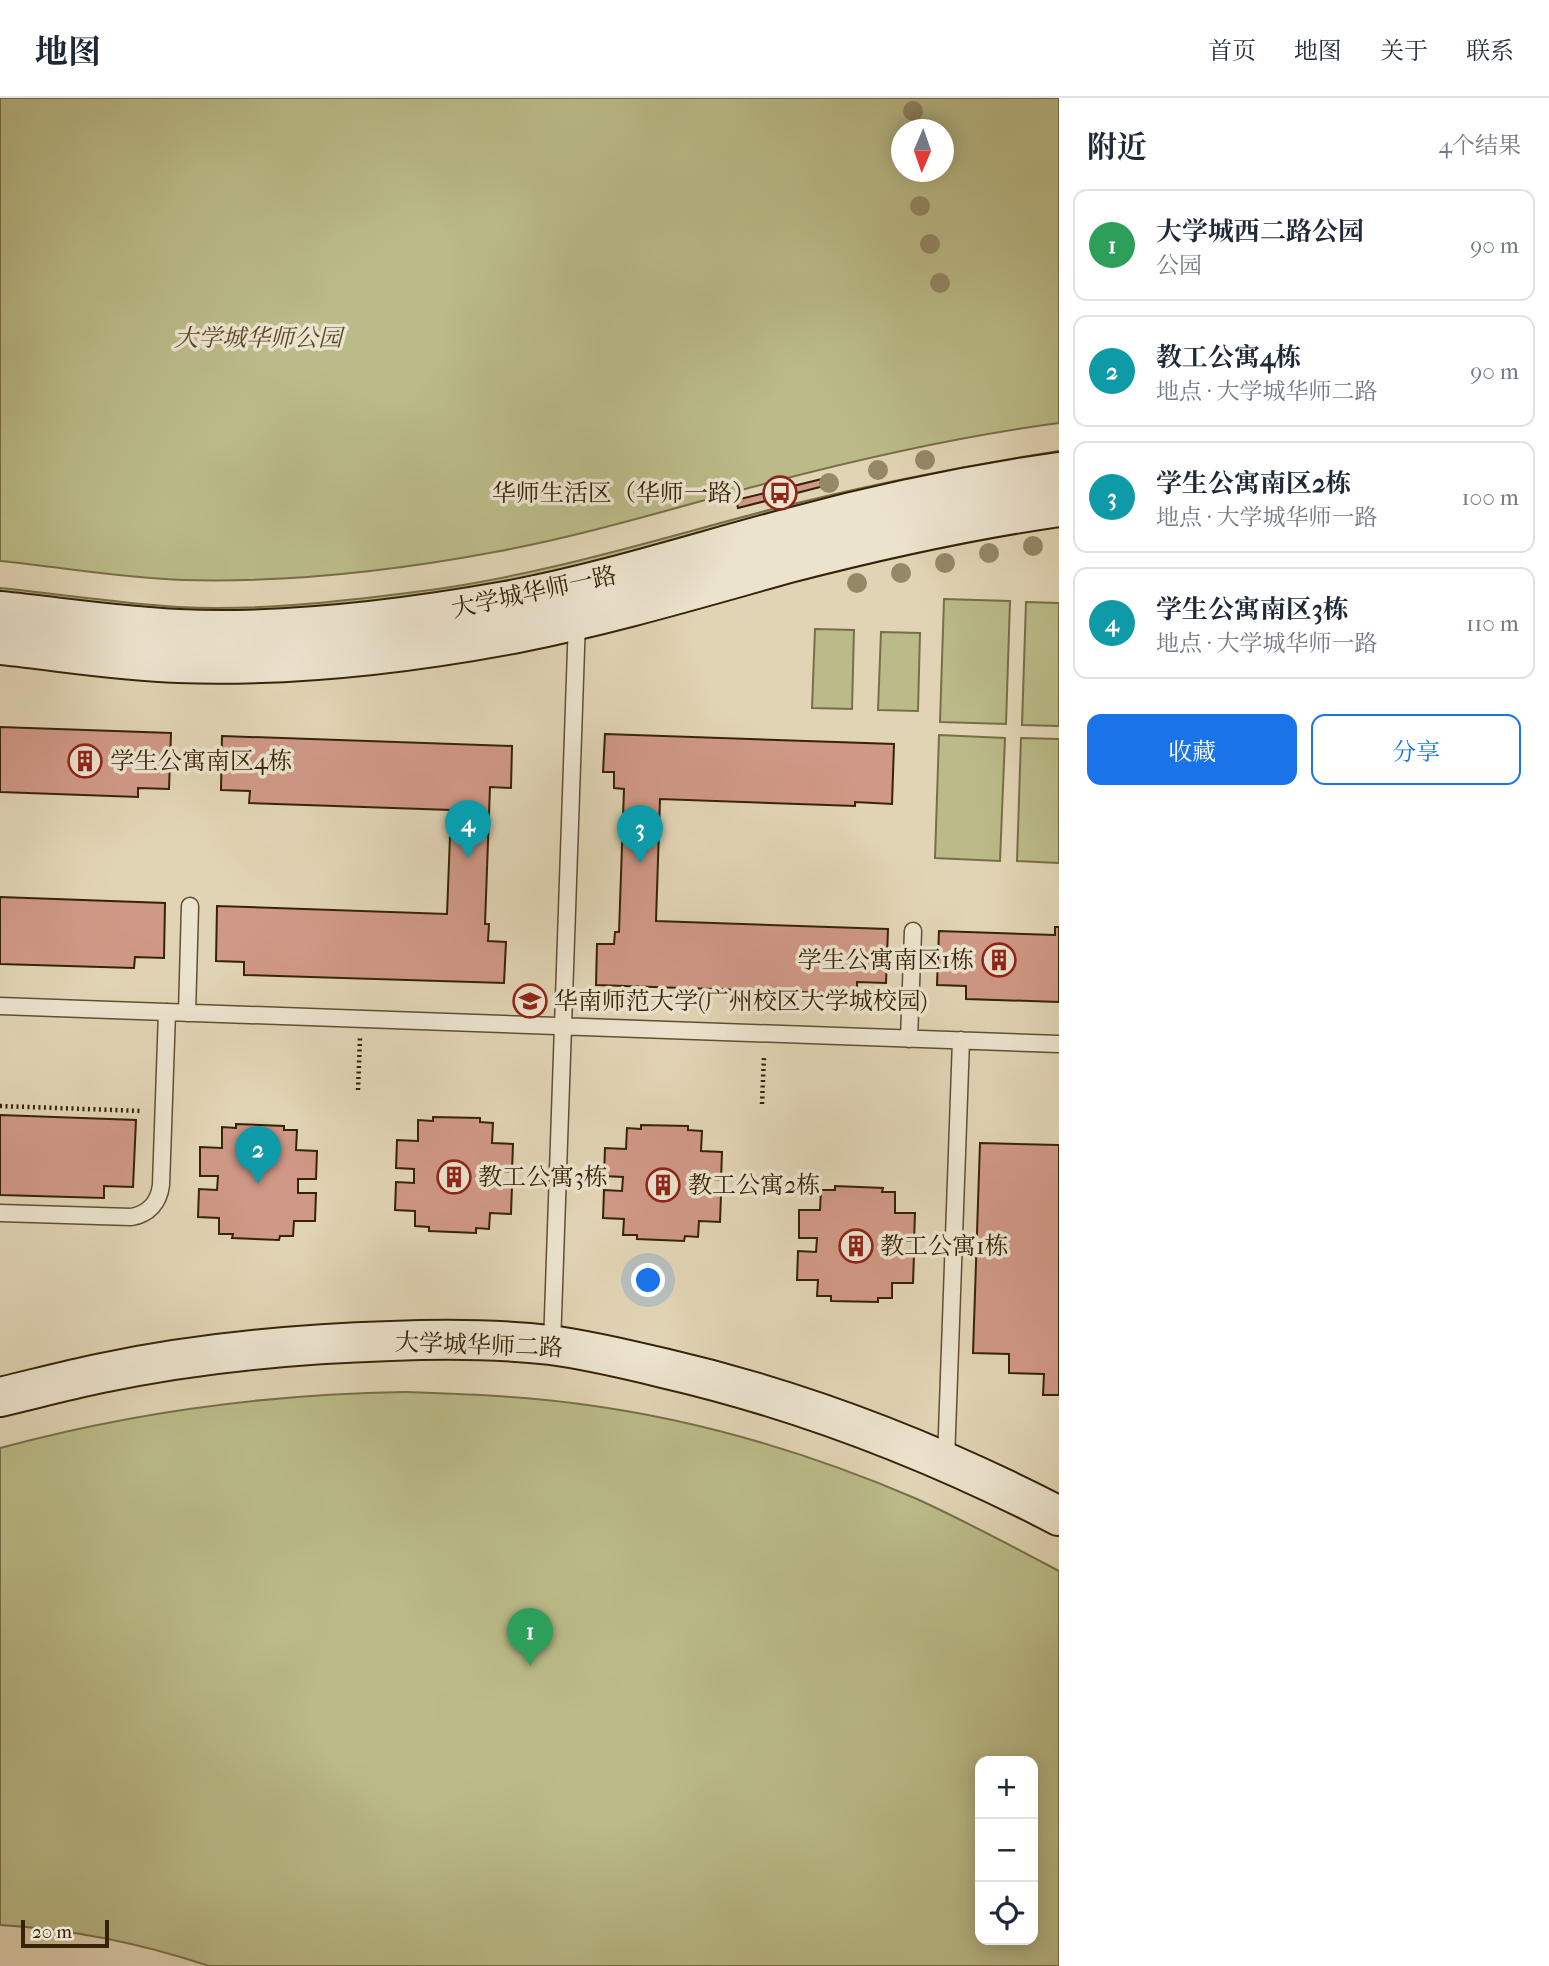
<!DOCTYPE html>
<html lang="zh">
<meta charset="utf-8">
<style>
:root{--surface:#fff;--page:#f2f2f3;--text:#1f2937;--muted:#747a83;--line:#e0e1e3;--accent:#1a73e8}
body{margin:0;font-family:"IM FELL French Canon","Noto Serif SC",serif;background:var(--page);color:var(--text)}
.controls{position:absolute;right:21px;bottom:21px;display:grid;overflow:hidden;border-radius:14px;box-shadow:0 4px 18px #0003}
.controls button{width:63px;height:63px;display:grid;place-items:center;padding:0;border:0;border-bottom:2px solid var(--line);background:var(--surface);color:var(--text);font:35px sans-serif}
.compass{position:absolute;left:891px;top:21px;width:63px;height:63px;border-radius:50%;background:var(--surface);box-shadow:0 4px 18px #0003;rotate:182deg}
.scale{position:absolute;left:21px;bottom:18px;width:88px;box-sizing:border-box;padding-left:7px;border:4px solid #362308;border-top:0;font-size:19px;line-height:24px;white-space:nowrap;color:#362308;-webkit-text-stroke:5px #ece3ce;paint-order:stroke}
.you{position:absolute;left:649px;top:1183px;width:24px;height:24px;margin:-18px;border:5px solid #fff;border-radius:50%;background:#1a73e8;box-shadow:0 0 0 10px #1a73e833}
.badge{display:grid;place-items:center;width:46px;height:46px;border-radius:50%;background:var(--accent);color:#fff;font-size:23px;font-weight:700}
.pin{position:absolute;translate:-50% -58px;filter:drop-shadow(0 2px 4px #0008)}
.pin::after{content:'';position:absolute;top:37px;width:24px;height:21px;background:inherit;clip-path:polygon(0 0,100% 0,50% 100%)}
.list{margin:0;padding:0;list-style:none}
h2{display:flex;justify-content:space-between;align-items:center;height:91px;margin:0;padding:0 28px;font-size:30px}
h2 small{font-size:23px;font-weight:400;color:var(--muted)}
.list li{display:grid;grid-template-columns:46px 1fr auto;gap:21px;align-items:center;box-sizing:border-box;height:112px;margin:0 14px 14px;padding:0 14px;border:2px solid var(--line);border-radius:14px}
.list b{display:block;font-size:26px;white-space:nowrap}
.list p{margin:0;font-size:23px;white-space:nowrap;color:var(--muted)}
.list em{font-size:23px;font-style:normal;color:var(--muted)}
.actions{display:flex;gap:14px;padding:21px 28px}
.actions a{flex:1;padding:16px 0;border:2px solid var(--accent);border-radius:14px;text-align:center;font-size:24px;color:var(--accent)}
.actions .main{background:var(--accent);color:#fff}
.icon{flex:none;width:38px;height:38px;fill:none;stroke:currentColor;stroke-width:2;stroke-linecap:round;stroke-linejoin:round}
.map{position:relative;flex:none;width:1059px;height:1868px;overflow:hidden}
header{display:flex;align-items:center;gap:42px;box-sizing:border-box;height:98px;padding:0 35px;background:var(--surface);border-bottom:2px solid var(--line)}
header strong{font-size:33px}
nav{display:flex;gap:38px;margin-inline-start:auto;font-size:24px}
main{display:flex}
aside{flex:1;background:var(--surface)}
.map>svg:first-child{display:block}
</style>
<header>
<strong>地图</strong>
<nav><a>首页</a><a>地图</a><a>关于</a><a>联系</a></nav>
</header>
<main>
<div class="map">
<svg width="1059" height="1868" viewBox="0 0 1059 1868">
<rect width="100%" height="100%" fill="#e1d4b4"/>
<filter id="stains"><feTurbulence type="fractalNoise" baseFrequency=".00286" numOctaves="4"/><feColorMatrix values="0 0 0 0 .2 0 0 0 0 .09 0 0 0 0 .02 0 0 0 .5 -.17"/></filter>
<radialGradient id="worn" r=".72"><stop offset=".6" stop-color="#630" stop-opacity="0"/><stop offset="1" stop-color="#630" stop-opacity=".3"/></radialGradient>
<!-- green -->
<path fill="#babb88" stroke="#786f48" stroke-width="2" fill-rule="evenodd" d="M0,0H1059V325C961,338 863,360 768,385C677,409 587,437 495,454C393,473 287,485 183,482C122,480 61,469 0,463ZM902,32H944V74H902Z
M1059,353V357L537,479L472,491L360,505L269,513L179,514L0,496V490C59,496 118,505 178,509C256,513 337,504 415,494C537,479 654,442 773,411C867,387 963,368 1059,353Z
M944,501L1010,503L1006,626L940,624Z
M1026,504L1059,505V628L1022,627Z
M815,531L854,532L852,611L812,610Z
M881,534L920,535L918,613L878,612Z
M939,637L1005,640L1000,763L935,760Z
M1021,640L1059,641V765L1017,763Z
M405,1294C463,1296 522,1298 580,1306C695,1321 810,1355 917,1401C965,1423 1012,1448 1059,1473V1868H209C143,1846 70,1831 0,1827V1350C133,1314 268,1296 405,1294ZM980,1663H1033V1842H980Z"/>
<!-- building -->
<path fill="#d09886" stroke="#362308" stroke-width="2" d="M822,381L824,388L738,410L736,402Z
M0,629L171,635L169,691L138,690V699L0,694Z
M605,636L894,646L892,706L855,704V708L660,701L656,823L888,831L886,885L857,884V896L596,887L597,846H614L615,834H619L624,691L614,690V674H603Z
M222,638L512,648L511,690L490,689L485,826H489L488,843L506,844L504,885L244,877V864L216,863L217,808L447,816L451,712L249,705L250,693L221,692Z
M0,799L165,805L164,860L135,859L134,870L0,866Z
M1055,829H1059V904L966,901V888L937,887L939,833L1055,837Z
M0,1017L136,1022L133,1089L104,1088V1100L0,1097Z
M433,1019L480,1020V1024L493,1025L492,1045L513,1046L512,1074L494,1073V1087L512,1088L511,1116L490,1115L489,1131L476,1130V1135L429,1133V1129L415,1128V1113L395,1112L396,1084L414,1085V1071L396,1070L397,1042L418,1043V1022L433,1023Z
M236,1026L284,1028V1032H297L296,1052L317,1053L316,1081H298V1095H316L315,1123H294L293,1138H280L279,1142L232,1140L233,1136H219V1120L198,1119L199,1091L217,1092L218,1078H200V1049L222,1050V1029L236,1030Z
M641,1027L688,1028V1032L702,1033L701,1053L722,1054L721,1082L703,1081V1095L721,1096L720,1124L699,1123L698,1139L685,1138L684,1143L637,1141V1137H623L624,1121L603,1120L604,1092L622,1093L623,1079L604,1078L605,1050L626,1051L627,1030L641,1031Z
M980,1045L1059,1047V1297H1043L1044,1276L1009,1275V1256L973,1255Z
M835,1088L883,1090L882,1094H895V1115H915L914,1143H897L896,1156L914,1157L913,1185H892V1200H878V1204L831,1203V1198H817L818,1182H797L798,1153L816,1154L817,1140H799V1112H820L821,1092H835Z"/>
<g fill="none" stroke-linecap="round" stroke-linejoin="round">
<defs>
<path id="lane" d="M0,908L1059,946
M187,915L190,808
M909,941L913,833
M0,1115L131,1119C149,1116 159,1104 161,1087L167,914
M552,1247L577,522
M946,1363L961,942"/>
<path id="secondary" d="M0,513C59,519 118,528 178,531C286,536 399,522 506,503C602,485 695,455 789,430C878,406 968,387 1059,374
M0,547C59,553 118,563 178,565C290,569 406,556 517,535C609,517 699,490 789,465C878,442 968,422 1059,409
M0,1299C34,1291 68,1282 102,1275C197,1255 294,1246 391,1243C444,1241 498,1241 550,1247C588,1252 626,1261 663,1270C802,1302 933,1353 1059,1418"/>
</defs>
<!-- lane casing -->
<use href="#lane" stroke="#614f33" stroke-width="19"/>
<!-- secondary casing -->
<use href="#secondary" stroke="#362308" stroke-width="42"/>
<!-- path -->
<path stroke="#362308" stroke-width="4.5" stroke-dasharray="2 3.5" stroke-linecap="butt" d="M358,992L360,940
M762,1006L764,958
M0,1008L142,1013"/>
<!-- lane -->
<use href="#lane" stroke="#ece3ce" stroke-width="16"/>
<!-- secondary -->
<use href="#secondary" stroke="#ece3ce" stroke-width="38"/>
</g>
<!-- trees -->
<g fill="#958867">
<circle cx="913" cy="13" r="10"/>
<circle cx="920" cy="108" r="10"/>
<circle cx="930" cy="146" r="10"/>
<circle cx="940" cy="185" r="10"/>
<circle cx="925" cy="362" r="10"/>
<circle cx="878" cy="372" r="10"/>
<circle cx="829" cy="385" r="10"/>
<circle cx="1033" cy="448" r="10"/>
<circle cx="989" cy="455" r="10"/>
<circle cx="945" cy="465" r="10"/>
<circle cx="901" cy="475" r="10"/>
<circle cx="857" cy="485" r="10"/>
</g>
<!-- icons -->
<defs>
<symbol id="bus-ring" viewBox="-11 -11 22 22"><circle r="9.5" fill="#ece3ce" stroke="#8f2418" stroke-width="1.5"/><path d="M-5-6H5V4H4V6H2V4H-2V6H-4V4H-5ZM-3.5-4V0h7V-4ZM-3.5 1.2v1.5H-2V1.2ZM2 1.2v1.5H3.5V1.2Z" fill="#8f2418"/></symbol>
<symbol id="building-ring" viewBox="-11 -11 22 22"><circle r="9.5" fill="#ece3ce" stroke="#8f2418" stroke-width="1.5"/><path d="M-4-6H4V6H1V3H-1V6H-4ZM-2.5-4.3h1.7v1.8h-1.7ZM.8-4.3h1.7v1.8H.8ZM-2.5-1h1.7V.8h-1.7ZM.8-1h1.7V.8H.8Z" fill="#8f2418"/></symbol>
<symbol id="university-ring" viewBox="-11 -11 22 22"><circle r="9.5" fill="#ece3ce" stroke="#8f2418" stroke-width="1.5"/><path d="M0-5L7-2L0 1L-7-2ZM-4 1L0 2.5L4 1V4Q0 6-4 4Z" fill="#8f2418"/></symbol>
</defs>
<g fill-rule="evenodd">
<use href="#bus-ring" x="761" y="376" width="38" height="38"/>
<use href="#building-ring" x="66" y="644" width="38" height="38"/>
<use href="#building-ring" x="980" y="843" width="38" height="38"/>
<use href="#university-ring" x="511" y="884" width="38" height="38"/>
<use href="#building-ring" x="435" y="1060" width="38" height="38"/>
<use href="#building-ring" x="644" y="1068" width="38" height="38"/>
<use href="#building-ring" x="837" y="1129" width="38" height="38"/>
</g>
<g text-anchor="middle" stroke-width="7" stroke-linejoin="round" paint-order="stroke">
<!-- park labels -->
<g font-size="24" font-style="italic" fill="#574928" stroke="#ece3ce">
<text x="258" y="248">大学城华师公园</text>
</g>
<!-- poi labels -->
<g font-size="24" fill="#362308" stroke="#ece3ce" text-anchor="start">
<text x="756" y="403" text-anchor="end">华师生活区（华师一路）</text>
<text x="110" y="671">学生公寓南区4栋</text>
<text x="974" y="870" text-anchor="end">学生公寓南区1栋</text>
<text x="554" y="911">华南师范大学(广州校区大学城校园)</text>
<text x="478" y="1087">教工公寓3栋</text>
<text x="688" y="1095">教工公寓2栋</text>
<text x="880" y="1156">教工公寓1栋</text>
</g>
<!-- street labels -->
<g font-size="24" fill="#362308" stroke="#ece3ce">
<text transform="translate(534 494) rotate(-12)" y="8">大学城华师一路</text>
<text transform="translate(479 1247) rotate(2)" y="8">大学城华师二路</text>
</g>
</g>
<rect width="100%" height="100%" filter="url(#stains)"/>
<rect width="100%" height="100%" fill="url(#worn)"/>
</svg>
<div class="controls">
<button>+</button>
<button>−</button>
<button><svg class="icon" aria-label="locate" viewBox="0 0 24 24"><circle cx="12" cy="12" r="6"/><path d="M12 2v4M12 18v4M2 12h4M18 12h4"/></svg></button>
</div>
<svg class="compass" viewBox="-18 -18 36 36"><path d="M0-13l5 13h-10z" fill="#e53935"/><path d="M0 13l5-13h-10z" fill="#747a83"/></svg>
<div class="scale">20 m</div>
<div class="you"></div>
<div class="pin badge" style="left:530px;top:1568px;background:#2e9e5b">1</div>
<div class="pin badge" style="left:258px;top:1086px;background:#0f9aa8">2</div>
<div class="pin badge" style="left:640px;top:765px;background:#0f9aa8">3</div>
<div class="pin badge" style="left:468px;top:760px;background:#0f9aa8">4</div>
</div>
<aside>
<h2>附近<small>4个结果</small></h2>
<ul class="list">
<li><span class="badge" style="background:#2e9e5b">1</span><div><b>大学城西二路公园</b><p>公园</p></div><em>90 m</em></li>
<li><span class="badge" style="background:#0f9aa8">2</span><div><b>教工公寓4栋</b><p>地点 · 大学城华师二路</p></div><em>90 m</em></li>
<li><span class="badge" style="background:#0f9aa8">3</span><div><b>学生公寓南区2栋</b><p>地点 · 大学城华师一路</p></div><em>100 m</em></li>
<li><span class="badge" style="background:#0f9aa8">4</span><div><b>学生公寓南区3栋</b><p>地点 · 大学城华师一路</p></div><em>110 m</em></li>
</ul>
<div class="actions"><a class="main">收藏</a><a>分享</a></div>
</aside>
</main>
